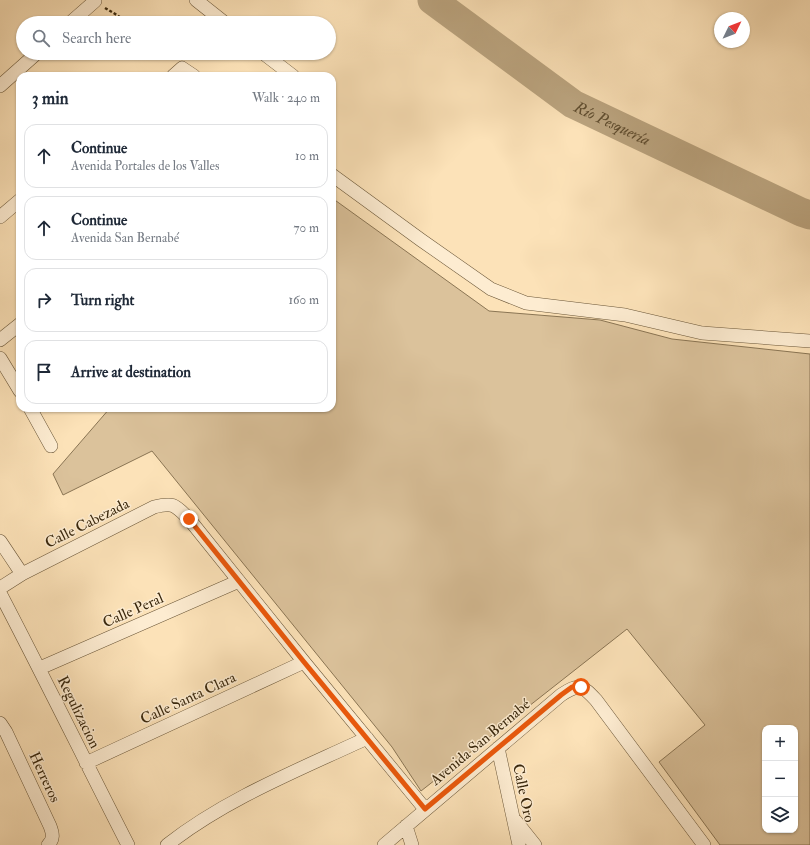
<!DOCTYPE html>
<meta charset="utf-8">
<style>
:root{--surface:#fff;--page:#f2f2f3;--text:#1f2937;--muted:#747a83;--line:#e0e1e3}
body{margin:0;font-family:"IM FELL Double Pica",serif;background:var(--page);color:var(--text)}
.controls{position:absolute;right:12px;bottom:12px;display:grid;overflow:hidden;border-radius:8px;box-shadow:0 1px 3px #0004}
.controls button{width:36px;height:36px;display:grid;place-items:center;padding:0;border:0;border-bottom:1px solid var(--line);background:var(--surface);color:var(--text);font:20px sans-serif}
.compass{position:absolute;left:714px;top:12px;width:36px;height:36px;border-radius:50%;background:var(--surface);box-shadow:0 1px 3px #0004;rotate:47deg}
.stop{position:absolute;width:12px;height:12px;margin:-9px;border:3px solid #ea580c;border-radius:50%;background:#fff}
.stop.end{background:#ea580c;border-color:#fff;box-shadow:0 1px 4px #0008}
.list{margin:0;padding:0;list-style:none}
h2{display:flex;justify-content:space-between;align-items:center;height:52px;margin:0;padding:0 16px;font-size:17px}
h2 small{font-size:13px;font-weight:400;color:var(--muted)}
.list li{display:grid;grid-template-columns:26px 1fr auto;gap:12px;align-items:center;box-sizing:border-box;height:64px;margin:0 8px 8px;padding:0 8px;border:1px solid var(--line);border-radius:12px}
.list b{display:block;font-size:15px;white-space:nowrap}
.list p{margin:0;font-size:13px;white-space:nowrap;color:var(--muted)}
.list em{font-size:13px;font-style:normal;color:var(--muted)}
.icon{flex:none;width:22px;height:22px;fill:none;stroke:currentColor;stroke-width:2;stroke-linecap:round;stroke-linejoin:round}
.map{position:relative;flex:none;width:810px;height:845px;overflow:hidden}
.search{position:absolute;background:var(--surface);box-shadow:0 1px 3px #0004;left:16px;top:16px;width:320px;height:44px;display:flex;align-items:center;gap:10px;box-sizing:border-box;padding:0 14px;border-radius:22px;color:var(--muted);font-size:15px}
.panel{position:absolute;background:var(--surface);box-shadow:0 1px 3px #0004;left:16px;top:72px;width:320px;height:340px;border-radius:12px}
.map>svg:first-child{display:block}
</style>
<div class="map">
<svg width="810" height="845" viewBox="0 0 810 845">
<rect width="100%" height="100%" fill="#fce2b8"/>
<filter id="stains"><feTurbulence type="fractalNoise" baseFrequency=".005" numOctaves="4"/><feColorMatrix values="0 0 0 0 .2 0 0 0 0 .09 0 0 0 0 .02 0 0 0 .5 -.17"/></filter>
<radialGradient id="worn" r=".72"><stop offset=".6" stop-color="#630" stop-opacity="0"/><stop offset="1" stop-color="#630" stop-opacity=".3"/></radialGradient>
<!-- green -->
<path fill="#dbc29b" stroke="#8a7554" fill-rule="evenodd" d="M332,198L489,311L600,320L672,339L810,354V845H720L659,762L705,725L627,629L421,791L392,747L152,451L63,495L53,474L110,408H332ZM765,728H795V830H765Z"/>
<g fill="none" stroke-linecap="round" stroke-linejoin="round">
<!-- river -->
<path stroke="#baa37e" stroke-width="29" id="s1" d="M432,0L573,104L801,212L810,215"/>
<defs>
<path id="minor" d="M196,0L225,23
M70,23L95,1
M263,53L293,76
M173,76L182,68L194,76
M0,86L37,53
M332,175L421,240L491,289L526,303L625,315L702,333L810,341
M0,217L20,200
M0,340L20,324
M0,358L20,391
M30,408L51,446
M0,541L22,574
M0,588L22,574L154,507C174,502 175,505 189,519L304,662L425,809
M0,593C44,677 85,761 128,845
M40,668L239,581
M0,723L6,732L50,826C53,834 54,839 48,845
M498,748L519,845
M86,763L304,662
M515,820L535,845
M406,826L412,845
M167,845C227,798 299,770 367,738
M384,845L561,695C579,683 582,685 596,700L704,845"/>
</defs>
<!-- minor casing -->
<use href="#minor" stroke="#6a5638" stroke-width="14"/>
<!-- path -->
<path stroke="#3a280d" stroke-width="2.5" stroke-dasharray="3 2" stroke-linecap="butt" d="M105,8L117,15L127,23
M164,53L171,59"/>
<!-- minor -->
<use href="#minor" stroke="#fdecd1" stroke-width="13"/>
</g>
<g fill="none" stroke-linecap="round" stroke-linejoin="round">
<!-- route -->
<path stroke="#ea580c" stroke-width="5" d="M189,519L304,662L425,809L561,695L572,687H581"/>
</g>
<g text-anchor="middle" stroke-width="3" stroke-linejoin="round" paint-order="stroke">
<!-- street labels -->
<g font-size="15" fill="#3a280d" stroke="#fdecd1">
<text transform="translate(87 523) rotate(-27)" y="5">Calle Cabezada</text>
<text transform="translate(133 610) rotate(-24)" y="5">Calle Peral</text>
<text transform="translate(188 698) rotate(-25)" y="5">Calle Santa Clara</text>
<text transform="translate(79 712) rotate(64)" y="5">Regulizacion</text>
<text transform="translate(480 742) rotate(-40)" y="5">Avenida San Bernabé</text>
<text transform="translate(45 777) rotate(65)" y="5">Herreros</text>
<text transform="translate(524 793) rotate(78)" y="5">Calle Oro</text>
</g>
<!-- water labels -->
<g font-size="16" font-style="italic" fill="#604d2f" stroke="#fdecd1">
<text dy="6" stroke="none"><textPath href="#s1" startOffset="219">Río Pesquería</textPath></text>
</g>
</g>
<rect width="100%" height="100%" filter="url(#stains)"/>
<rect width="100%" height="100%" fill="url(#worn)"/>
</svg>
<div class="controls">
<button>+</button>
<button>−</button>
<button><svg class="icon" aria-label="layers" viewBox="0 0 24 24"><path d="M12 4l9 5-9 5-9-5zM3 14l9 5 9-5"/></svg></button>
</div>
<svg class="compass" viewBox="-18 -18 36 36"><path d="M0-13l5 13h-10z" fill="#e53935"/><path d="M0 13l5-13h-10z" fill="#747a83"/></svg>
<div class="stop" style="left:581px;top:687px"></div>
<div class="stop end" style="left:189px;top:519px"></div>
<div class="search"><svg class="icon" aria-label="search" viewBox="0 0 24 24"><circle cx="10" cy="10" r="6"/><path d="M15 15l6 6"/></svg>Search here</div>
<section class="panel">
<h2>3 min<small>Walk · 240 m</small></h2>
<ul class="list">
<li><svg class="icon" aria-label="ahead" viewBox="0 0 24 24"><path d="M12 20V5M6 11l6-6 6 6"/></svg><div><b>Continue</b><p>Avenida Portales de los Valles</p></div><em>10 m</em></li>
<li><svg class="icon" aria-label="ahead" viewBox="0 0 24 24"><path d="M12 20V5M6 11l6-6 6 6"/></svg><div><b>Continue</b><p>Avenida San Bernabé</p></div><em>70 m</em></li>
<li><svg class="icon" aria-label="right" viewBox="0 0 24 24"><path d="M7 20v-9h11M14 6l5 5-5 5"/></svg><div><b>Turn right</b></div><em>160 m</em></li>
<li><svg class="icon" aria-label="arrive" viewBox="0 0 24 24"><path d="M6 21V4h12l-3 4 3 4H6"/></svg><div><b>Arrive at destination</b></div></li>
</ul>
</section>
</div>
